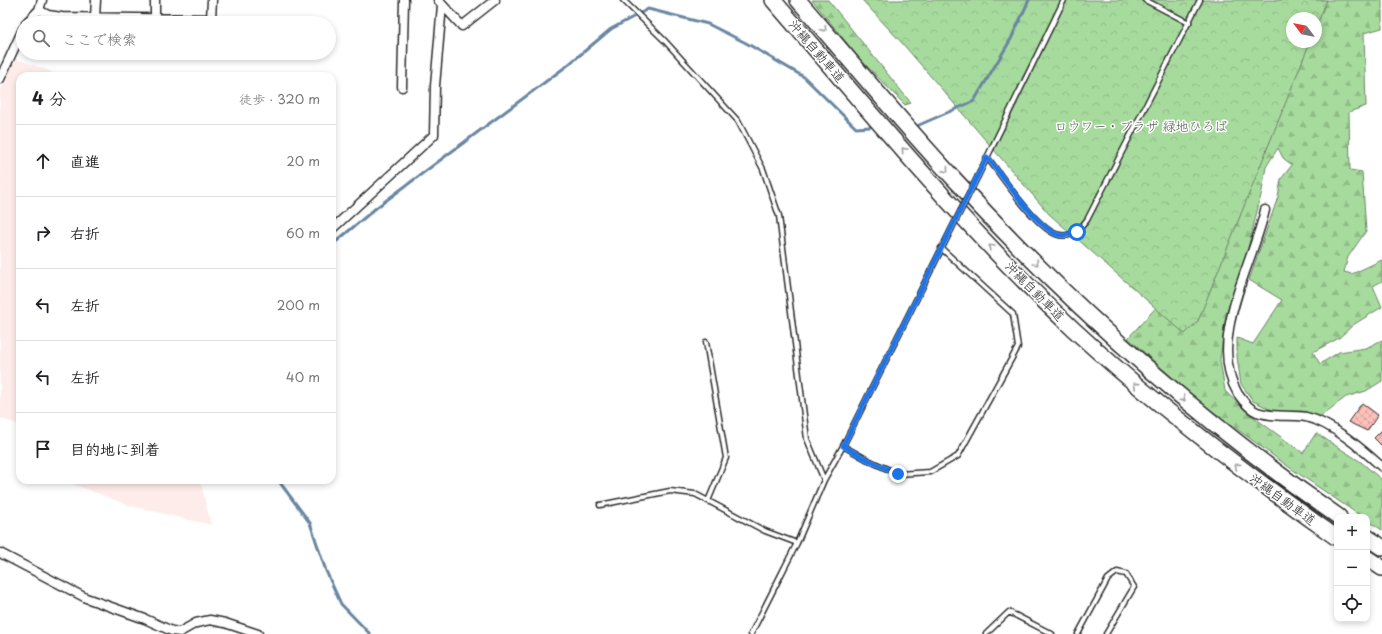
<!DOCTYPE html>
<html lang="ja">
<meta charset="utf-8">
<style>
:root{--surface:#fff;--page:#f2f2f2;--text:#202124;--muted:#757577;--line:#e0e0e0}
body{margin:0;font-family:"Playpen Sans","Klee One",sans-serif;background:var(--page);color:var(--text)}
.controls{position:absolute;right:12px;bottom:12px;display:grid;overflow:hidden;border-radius:8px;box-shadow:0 2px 6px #0003}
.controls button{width:36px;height:36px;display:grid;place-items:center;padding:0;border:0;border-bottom:1px solid var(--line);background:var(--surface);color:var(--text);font:20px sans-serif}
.compass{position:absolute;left:1286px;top:12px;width:36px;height:36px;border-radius:50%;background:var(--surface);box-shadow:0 2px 6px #0003;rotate:302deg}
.stop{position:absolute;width:12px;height:12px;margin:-9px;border:3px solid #1a73e8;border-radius:50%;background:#fff}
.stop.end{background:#1a73e8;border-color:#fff;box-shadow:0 1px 4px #0008}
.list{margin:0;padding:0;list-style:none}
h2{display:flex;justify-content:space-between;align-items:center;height:52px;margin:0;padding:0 16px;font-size:17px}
h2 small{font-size:13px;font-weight:400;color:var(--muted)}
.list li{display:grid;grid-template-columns:26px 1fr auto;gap:12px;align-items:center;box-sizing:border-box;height:72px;padding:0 16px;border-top:1px solid var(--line)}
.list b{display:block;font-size:15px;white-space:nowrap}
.list em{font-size:13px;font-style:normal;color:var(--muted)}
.icon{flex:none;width:22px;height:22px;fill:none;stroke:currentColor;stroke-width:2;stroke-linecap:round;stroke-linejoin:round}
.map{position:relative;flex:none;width:1382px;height:634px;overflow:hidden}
.search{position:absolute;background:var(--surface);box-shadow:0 2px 6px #0003;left:16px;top:16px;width:320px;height:44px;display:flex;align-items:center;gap:10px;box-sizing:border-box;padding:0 14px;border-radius:22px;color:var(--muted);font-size:15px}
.panel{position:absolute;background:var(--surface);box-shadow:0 2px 6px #0003;left:16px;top:72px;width:320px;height:412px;border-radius:12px}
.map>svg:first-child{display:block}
</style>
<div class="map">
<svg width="1382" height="634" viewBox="0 0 1382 634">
<defs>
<pattern id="forest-firs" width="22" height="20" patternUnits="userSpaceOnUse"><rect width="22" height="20" fill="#a7db9d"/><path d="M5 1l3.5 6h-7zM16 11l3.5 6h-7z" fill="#90bc87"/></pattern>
<pattern id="park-crowns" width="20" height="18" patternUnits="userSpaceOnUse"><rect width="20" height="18" fill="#a7db9d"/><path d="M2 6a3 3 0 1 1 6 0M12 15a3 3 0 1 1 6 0" fill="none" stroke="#90bc87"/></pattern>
<pattern id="building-cross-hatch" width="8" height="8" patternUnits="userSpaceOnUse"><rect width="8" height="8" fill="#fdc1ba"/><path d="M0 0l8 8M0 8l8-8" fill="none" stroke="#d9a6a0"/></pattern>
</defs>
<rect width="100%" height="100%" fill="#fff"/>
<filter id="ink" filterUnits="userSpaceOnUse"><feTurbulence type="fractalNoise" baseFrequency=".025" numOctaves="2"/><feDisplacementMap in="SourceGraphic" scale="8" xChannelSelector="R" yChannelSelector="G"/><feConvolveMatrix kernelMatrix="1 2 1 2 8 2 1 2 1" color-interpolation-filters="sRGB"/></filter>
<g filter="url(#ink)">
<!-- built -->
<path fill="#feecea" d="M16,59L48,70L57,76H20V425L0,418V91Z
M62,480H200L211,525L131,506Z"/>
<!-- forest -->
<path fill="url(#forest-firs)" stroke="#698364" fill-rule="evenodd" d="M812,0H828L911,103L905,105L859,58Z
M1274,0H1382V28L1364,33L1366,106L1349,112L1350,170L1362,172L1366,231L1348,257L1344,272L1352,274L1382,260V281L1373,286L1382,307L1353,325L1339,338L1313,352L1320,364L1339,352L1366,348L1382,340V381L1366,391L1346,397L1321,416L1302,411L1276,412L1253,401L1241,384L1237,357V338L1253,344L1282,300L1249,280L1278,197L1281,179L1292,165L1283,158L1278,148L1266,167L1262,191L1246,256L1226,314L1220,360L1225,391L1248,413L1303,453L1316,433L1361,462L1382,480V530L1367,520V517H1362L1286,465L1200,402L1128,338L1162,301ZM1292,18H1316V42H1292Z"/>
<!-- park -->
<path fill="url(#park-crowns)" stroke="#698364" d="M862,0H1327L1316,27V18H1292V42H1310L1198,321L1185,334L1049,214L902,43Z"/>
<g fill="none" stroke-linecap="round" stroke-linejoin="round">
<!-- stream -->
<path stroke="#6986a1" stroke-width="3" d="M919,125L974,101L1011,39L1029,0
M332,245L376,208L568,65L611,29L648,9L708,24L746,43L804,77L856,128L870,127
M278,480L310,523L326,571L341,604L370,634"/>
</g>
<!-- building -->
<path fill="url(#building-cross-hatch)" stroke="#2b2b2b" d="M1362,403L1378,415L1367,431L1348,422Z
M1382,430V446L1374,438Z"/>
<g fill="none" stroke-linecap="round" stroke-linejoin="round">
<defs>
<path id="service" d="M623,0L665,41L738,121L763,169L779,216L807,439L824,480
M1145,0L1189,23
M987,157C1001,175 1038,231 1059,235C1072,238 1080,229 1087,220L1200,0
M978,176L1064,0
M706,342L726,458L708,501
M843,446L868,460L898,474L930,472L958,456L1018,347L1013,314L941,248
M600,505L670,491L695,494L765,531L797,543
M751,634L797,543L824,480L843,446L951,230
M986,634L1009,612L1052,634
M1078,634L1108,579L1117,572L1126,574L1134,587L1106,634"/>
<path id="minor" d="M438,0L462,26L495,0
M39,10L48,15L62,17L211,19L212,0
M95,17L96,0
M155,18V0
M26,23L39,10L42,0
M0,79L23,29
M402,87L404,0
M1265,210C1253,264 1206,341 1238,394C1243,401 1249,409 1257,412C1273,418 1290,414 1306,417C1332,423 1362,449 1382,467
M332,229L434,135L435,86L442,5
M0,553L86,598L145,619L172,631L180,632L196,623L210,620L225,623L258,634"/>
<path id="motorway" d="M773,0C870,112 964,227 1072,328C1155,405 1245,473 1337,538
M798,0C851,61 902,123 957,182C1072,307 1199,420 1339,517
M1367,537L1382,547
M1367,558L1382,568"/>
</defs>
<!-- service casing -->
<use href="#service" stroke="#2b2b2b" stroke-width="7"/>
<!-- minor casing -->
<use href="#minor" stroke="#2b2b2b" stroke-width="11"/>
<!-- motorway casing -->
<use href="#motorway" stroke="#2b2b2b" stroke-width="18"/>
<!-- service -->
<use href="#service" stroke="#fff" stroke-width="4"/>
<!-- minor -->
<use href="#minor" stroke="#fff" stroke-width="8"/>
<!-- motorway -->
<use href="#motorway" stroke="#fff" stroke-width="15"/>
<defs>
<path id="service-bridge" d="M951,230L978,176"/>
</defs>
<!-- service-bridge casing -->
<use href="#service-bridge" stroke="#2b2b2b" stroke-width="7" stroke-linecap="butt"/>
<!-- service-bridge -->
<use href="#service-bridge" stroke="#fff" stroke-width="4"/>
</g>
<!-- one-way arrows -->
<defs><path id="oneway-chevron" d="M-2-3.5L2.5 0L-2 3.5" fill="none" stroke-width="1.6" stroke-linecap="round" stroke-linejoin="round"/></defs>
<g stroke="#a0a0a0">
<use href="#oneway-chevron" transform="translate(824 29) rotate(49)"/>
<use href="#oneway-chevron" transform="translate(904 150) rotate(-131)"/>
<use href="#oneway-chevron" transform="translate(946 170) rotate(49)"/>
<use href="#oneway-chevron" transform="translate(991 247) rotate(-133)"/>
<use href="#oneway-chevron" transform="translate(1036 263) rotate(46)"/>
<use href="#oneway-chevron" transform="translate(1136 385) rotate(-140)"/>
<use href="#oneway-chevron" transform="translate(1183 399) rotate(40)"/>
<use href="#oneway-chevron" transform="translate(1237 466) rotate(-143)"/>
</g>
</g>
<g fill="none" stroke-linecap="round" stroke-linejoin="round" filter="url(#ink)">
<!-- route -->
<path stroke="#1a73e8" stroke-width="5" d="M898,474L868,460L843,446L987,157C1001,174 1039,231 1059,235C1065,236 1072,234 1077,232"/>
</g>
<g text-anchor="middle" stroke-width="3" stroke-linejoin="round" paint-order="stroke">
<!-- street labels -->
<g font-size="13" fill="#2b2b2b" stroke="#fff">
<text transform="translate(817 51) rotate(49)" y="5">沖縄自動車道</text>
<text transform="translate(1035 291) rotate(45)" y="5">沖縄自動車道</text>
<text transform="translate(1283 499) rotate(36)" y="5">沖縄自動車道</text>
</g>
<!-- park labels -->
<g font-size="13" fill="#50604d" stroke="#fff">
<text x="1141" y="131">ロウワー・プラザ 緑地ひろば</text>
</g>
</g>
</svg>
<div class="controls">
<button>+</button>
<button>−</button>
<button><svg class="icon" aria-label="locate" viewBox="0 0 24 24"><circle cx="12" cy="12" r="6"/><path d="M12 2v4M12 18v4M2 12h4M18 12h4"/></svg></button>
</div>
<svg class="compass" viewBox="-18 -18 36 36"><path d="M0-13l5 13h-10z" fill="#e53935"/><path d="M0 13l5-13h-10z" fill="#757577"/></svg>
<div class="stop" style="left:1077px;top:232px"></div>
<div class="stop end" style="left:898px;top:474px"></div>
<div class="search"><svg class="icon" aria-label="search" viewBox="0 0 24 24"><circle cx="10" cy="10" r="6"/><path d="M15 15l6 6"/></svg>ここで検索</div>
<section class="panel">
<h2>4 分<small>徒歩 · 320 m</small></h2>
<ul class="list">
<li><svg class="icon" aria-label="ahead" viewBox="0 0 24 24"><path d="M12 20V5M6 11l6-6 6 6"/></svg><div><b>直進</b></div><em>20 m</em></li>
<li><svg class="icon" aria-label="right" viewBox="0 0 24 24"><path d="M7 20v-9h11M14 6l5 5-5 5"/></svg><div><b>右折</b></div><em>60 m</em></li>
<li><svg class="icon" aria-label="left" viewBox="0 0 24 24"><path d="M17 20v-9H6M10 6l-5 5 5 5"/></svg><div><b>左折</b></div><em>200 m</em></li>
<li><svg class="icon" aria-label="left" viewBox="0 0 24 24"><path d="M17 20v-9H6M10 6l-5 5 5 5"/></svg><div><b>左折</b></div><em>40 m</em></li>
<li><svg class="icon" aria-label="arrive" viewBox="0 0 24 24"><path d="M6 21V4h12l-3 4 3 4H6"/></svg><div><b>目的地に到着</b></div></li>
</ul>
</section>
</div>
